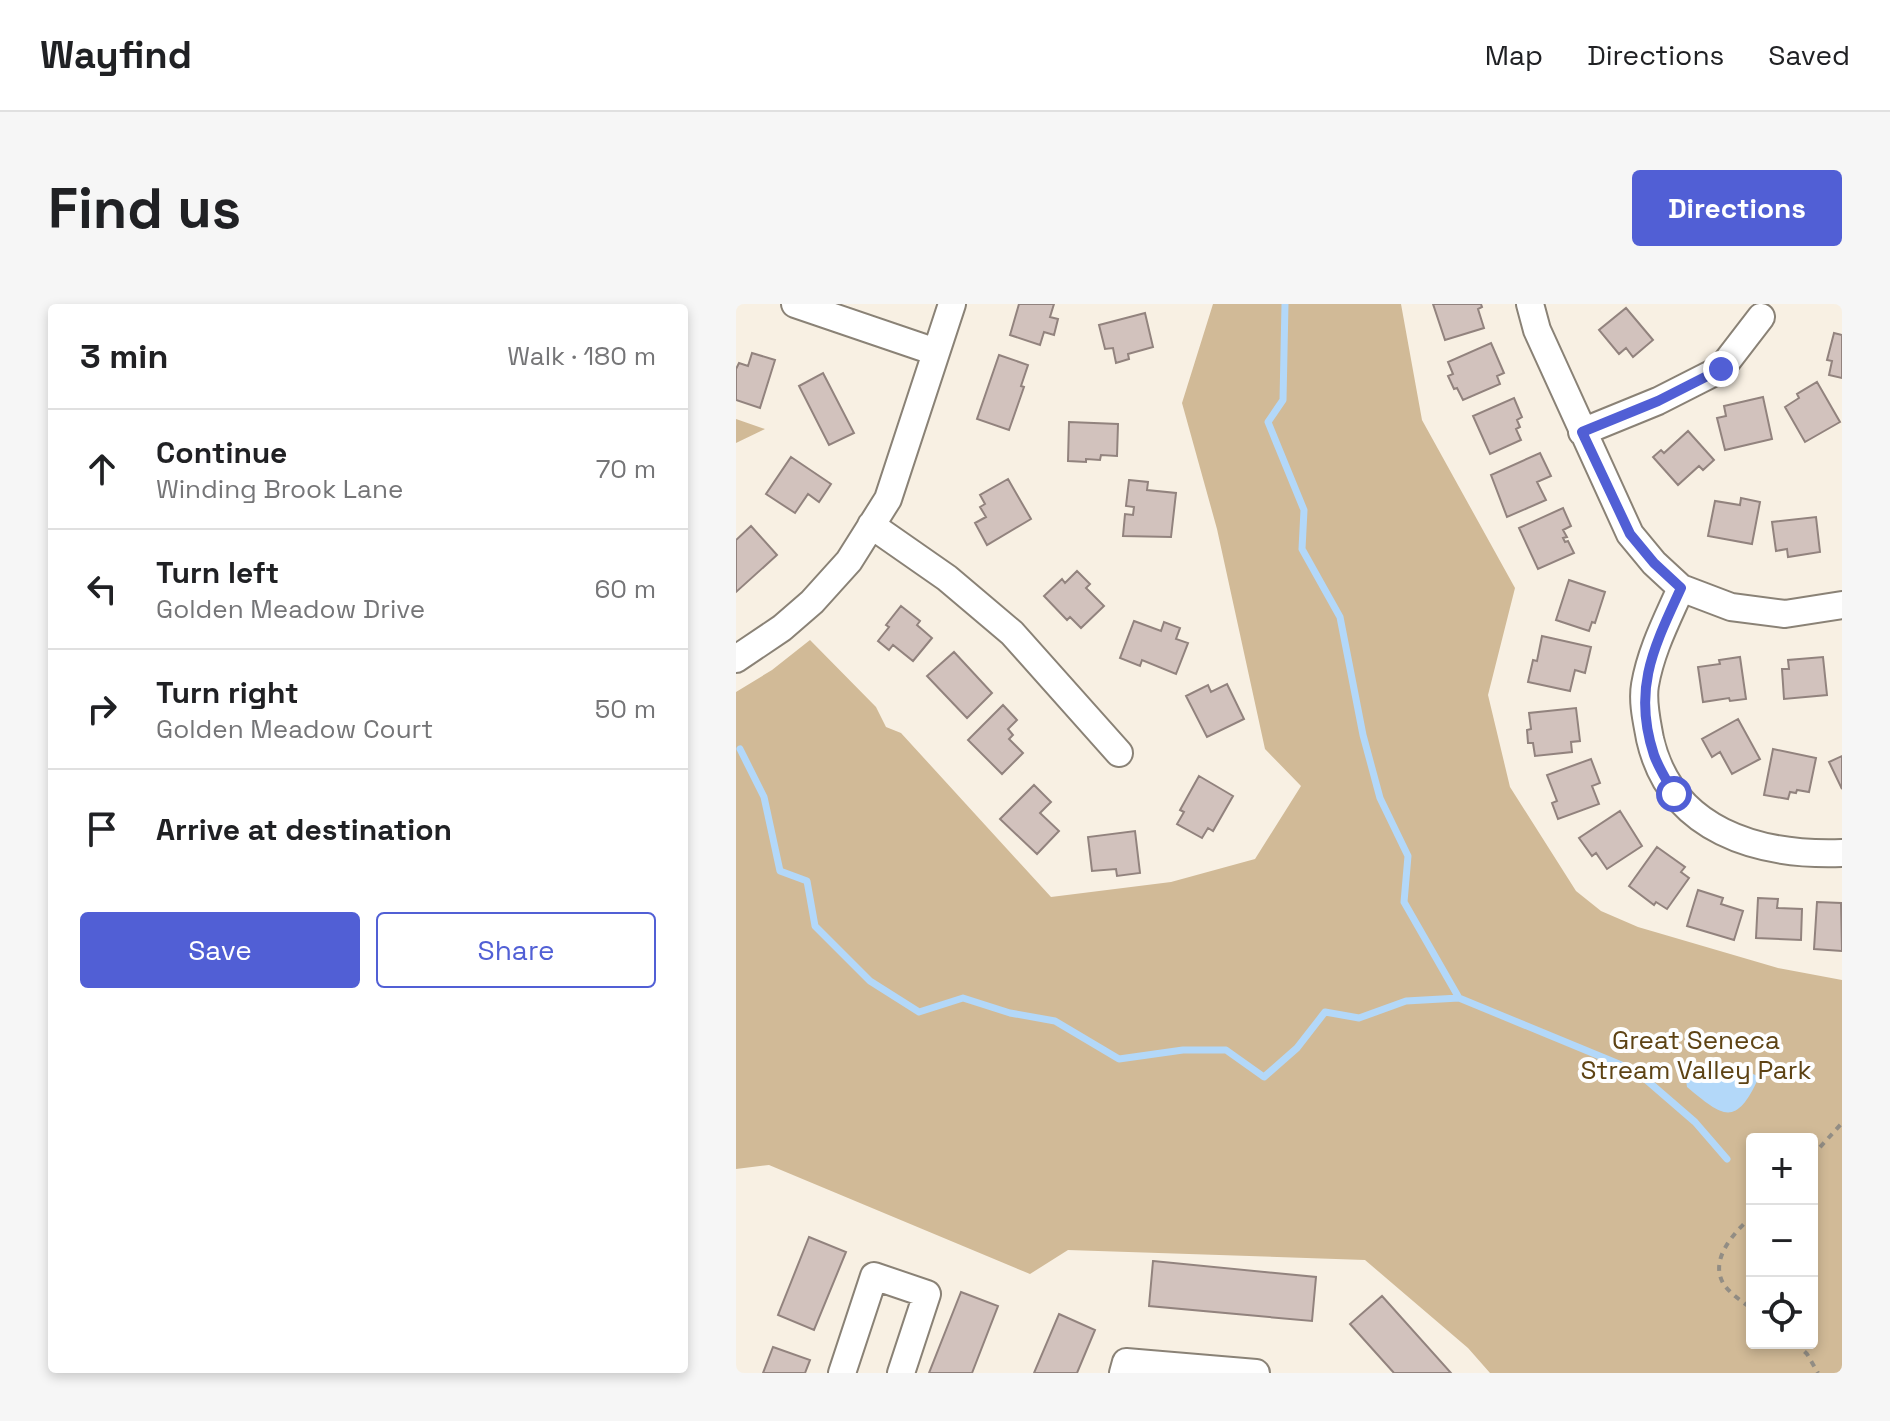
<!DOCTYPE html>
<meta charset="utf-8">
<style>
:root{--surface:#fff;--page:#f6f6f6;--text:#202124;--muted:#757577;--line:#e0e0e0;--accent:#515fd5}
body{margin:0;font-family:"Space Grotesk",sans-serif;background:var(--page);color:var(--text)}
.controls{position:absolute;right:24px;bottom:24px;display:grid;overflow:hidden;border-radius:8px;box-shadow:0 4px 12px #0003}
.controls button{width:72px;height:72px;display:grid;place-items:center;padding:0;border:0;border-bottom:2px solid var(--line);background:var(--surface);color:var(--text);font:40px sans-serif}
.stop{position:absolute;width:24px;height:24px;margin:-18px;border:6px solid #515fd5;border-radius:50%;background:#fff}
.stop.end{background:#515fd5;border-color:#fff;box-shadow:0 2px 8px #0008}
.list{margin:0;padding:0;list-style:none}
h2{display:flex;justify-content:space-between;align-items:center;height:104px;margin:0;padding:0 32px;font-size:34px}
h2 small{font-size:26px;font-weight:400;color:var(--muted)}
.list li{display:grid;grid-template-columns:52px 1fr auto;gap:24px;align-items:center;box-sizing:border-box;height:120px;padding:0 32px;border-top:2px solid var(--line)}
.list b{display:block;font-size:30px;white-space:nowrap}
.list p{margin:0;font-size:26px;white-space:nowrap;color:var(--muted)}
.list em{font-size:26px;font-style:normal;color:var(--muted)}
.actions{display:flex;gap:16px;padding:24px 32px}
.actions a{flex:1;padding:18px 0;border:2px solid var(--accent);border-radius:8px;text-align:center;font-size:28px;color:var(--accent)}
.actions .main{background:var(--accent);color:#fff}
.icon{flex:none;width:44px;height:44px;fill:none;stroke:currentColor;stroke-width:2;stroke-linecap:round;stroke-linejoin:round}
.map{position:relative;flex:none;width:1106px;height:1069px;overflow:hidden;border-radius:8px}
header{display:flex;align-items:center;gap:48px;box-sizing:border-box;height:112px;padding:0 40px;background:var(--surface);border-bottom:2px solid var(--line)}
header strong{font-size:38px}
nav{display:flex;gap:44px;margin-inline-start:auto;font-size:28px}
.intro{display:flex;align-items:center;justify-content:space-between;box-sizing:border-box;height:192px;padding:0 48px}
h1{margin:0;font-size:56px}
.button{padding:20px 36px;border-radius:8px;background:var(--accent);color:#fff;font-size:28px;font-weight:700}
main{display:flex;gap:48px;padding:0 48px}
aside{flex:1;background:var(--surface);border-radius:8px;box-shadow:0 4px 12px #0003}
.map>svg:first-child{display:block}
</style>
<header>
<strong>Wayfind</strong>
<nav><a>Map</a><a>Directions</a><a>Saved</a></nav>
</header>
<div class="intro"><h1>Find us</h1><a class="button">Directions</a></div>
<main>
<aside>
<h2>3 min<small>Walk · 180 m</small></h2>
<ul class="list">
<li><svg class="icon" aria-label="ahead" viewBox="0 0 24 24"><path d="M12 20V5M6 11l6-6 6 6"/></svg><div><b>Continue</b><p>Winding Brook Lane</p></div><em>70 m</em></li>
<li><svg class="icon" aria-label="left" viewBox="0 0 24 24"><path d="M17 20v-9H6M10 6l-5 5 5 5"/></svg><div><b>Turn left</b><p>Golden Meadow Drive</p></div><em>60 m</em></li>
<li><svg class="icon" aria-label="right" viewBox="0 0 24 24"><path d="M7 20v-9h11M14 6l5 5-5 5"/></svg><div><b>Turn right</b><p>Golden Meadow Court</p></div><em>50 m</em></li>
<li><svg class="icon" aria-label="arrive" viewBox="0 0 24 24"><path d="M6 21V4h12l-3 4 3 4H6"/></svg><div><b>Arrive at destination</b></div></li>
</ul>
<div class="actions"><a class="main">Save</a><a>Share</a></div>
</aside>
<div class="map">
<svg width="1106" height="1069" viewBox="0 0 1106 1069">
<rect width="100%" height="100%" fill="#f8f0e3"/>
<!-- green -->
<path fill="#d1ba97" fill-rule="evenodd" d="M477,0H665L686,116L779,284L752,391L774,483L840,587L865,607L902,623L1042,664L1106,676V1069H754L732,1044L629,956L332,946L294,970L33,861L0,865V388L36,366L74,336L140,403L150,423L165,429L315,593L435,578L519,555L565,482L529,445L481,225L446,99ZM1016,835H1076V1039H1016Z
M0,115L29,125L0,139Z"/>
<!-- water -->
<path fill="#b3d8f9" d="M948,763C973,763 1001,760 1023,773C1000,824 987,813 951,783Z"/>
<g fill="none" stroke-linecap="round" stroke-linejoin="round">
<!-- stream -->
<path stroke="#b3d8f9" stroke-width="7" d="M549,0L547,96L532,118L568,206L566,245L604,313L627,431L644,494L672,552L668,598L723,694L900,767L959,818L991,855
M4,445L28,493L44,567L71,577L79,622L134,677L183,708L227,694L274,709L319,717L383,755L447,746H490L528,773L561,744L589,708L623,714L670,697L723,694"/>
</g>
<!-- building -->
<path fill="#d2c2bd" stroke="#92837e" stroke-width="2" d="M283,0H318L314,13L322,15L318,31L308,28L304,41L274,31Z
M697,0H745L746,3L742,5L748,24L709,36Z
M890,4L917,36L897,53L890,44L883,50L863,26Z
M409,9L417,43L392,50L393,55L380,59L377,44L369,45L363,21Z
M1098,29L1106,31V74L1093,71L1096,57L1091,56Z
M755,39L768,69L761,72L764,80L727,96L721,84L718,85L712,72L717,70L712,58Z
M16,49L39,56L24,104L0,96V65L3,59L12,62Z
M263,51L292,61L285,82L288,83L273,126L241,115Z
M87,69L118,129L93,141L63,82Z
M1081,78L1104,118L1069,138L1049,103L1063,94L1061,90Z
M1027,93L1036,135L989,146L981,114L990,112L988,102Z
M778,94L786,113L781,116L784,123L780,125L785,136L754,150L737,112Z
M333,118L382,120L381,152L365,151L364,156L350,155V158L332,157Z
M952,127L978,156L967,166L963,162L942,181L917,153L925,146L928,149Z
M804,149L815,172L801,178L810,196L771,213L755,171Z
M55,153L95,180L83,198L72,190L59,209L30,190Z
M272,175L295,215L251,241L239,219L250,213L244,203L249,200L244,191Z
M393,176L412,178L411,186L440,189L435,233L387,232L389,210L397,211L398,203L390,202Z
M1005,194L1024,198L1016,240L972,232L979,197L1004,201Z
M827,204L835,222L827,226L831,233L827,234L829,238L832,237L838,249L802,265L783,224Z
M1080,213L1084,248L1052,253L1051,245L1040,247L1036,218Z
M15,222L41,251L0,288V236Z
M341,267L354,280L350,284L368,302L345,324L334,313L331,316L308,292L326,275L329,279Z
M833,276L869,288L859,319L856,318L853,327L820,316Z
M165,302L184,317L181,321L196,334L177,357L157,341L153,346L142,337L153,323L150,321Z
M398,317L425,327L428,318L444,324L440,335L452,339L440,370L406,356L404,362L384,354Z
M806,332L855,343L849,369L839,366L834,387L792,378L797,356L801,357Z
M218,348L256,389L231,414L191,372Z
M1004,353L1010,395L994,397L993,394L967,398L962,363L984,360L983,356Z
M1087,353L1091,391L1048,395L1046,365H1053L1052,356Z
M491,380L508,415L471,433L450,392L472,381L475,388Z
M267,401L281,416L272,425L277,431L273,435L287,449L266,470L232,436Z
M840,404L844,437L835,438L836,448L799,452L797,439H792L791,426L795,425L793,409Z
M1002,415L1024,455L996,470L984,448L976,453L966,435Z
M1037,445L1080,454L1073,488L1061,486L1060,489L1054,488L1052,495L1028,491Z
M1106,452V485L1093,458Z
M855,455L864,479L856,482L863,500L822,515L816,499L821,497L811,471Z
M463,472L497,492L477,527L472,524L466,534L441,520L448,508L444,506Z
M298,481L315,498L304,509L323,527L301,550L264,515Z
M884,507L906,542L871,565L860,549L856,552L843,534Z
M399,527L404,569L381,572L380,565L356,567L352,533Z
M921,543L949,563L945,568L953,574L931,605L920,598L918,601L893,582Z
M962,586L987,594L985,600L1007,607L998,636L951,622Z
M1022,594L1042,595L1041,604L1066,605L1065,636L1020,634Z
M1081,598L1105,599L1106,647L1078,645Z
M73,933L110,948L78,1026L42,1011Z
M417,957L580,973L576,1017L413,1002Z
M225,988L262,1002L236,1069H193Z
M646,992L715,1069H658L614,1020Z
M323,1010L359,1026L341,1069H298Z
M37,1043L74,1056L69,1069H27Z"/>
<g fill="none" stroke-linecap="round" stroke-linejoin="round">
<defs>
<path id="street" d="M59,0L200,48
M794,0L801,26L894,230L918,259L945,284L995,303L1049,310L1106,301
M846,128L922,97L985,65L1025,13
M135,221L211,274L276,329L383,449
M945,284C931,316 915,346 909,381C906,398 911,418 914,435C935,527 1022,552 1106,549
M0,355L46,324L76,298L113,257L152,195L216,0
M106,1069L138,972L191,990L165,1069
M387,1069L390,1058L520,1069"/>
</defs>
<!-- street casing -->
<use href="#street" stroke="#8a8276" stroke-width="30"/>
<!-- path -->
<path stroke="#928d84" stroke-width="4" stroke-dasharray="6 6" stroke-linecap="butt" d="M1076,852L1106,819
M1016,912C1000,927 973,954 987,979C993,989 1007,998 1016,1005
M1060,1039L1071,1050L1082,1069"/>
<!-- street -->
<use href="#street" stroke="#fff" stroke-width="26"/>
</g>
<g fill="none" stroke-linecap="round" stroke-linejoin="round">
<!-- route -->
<path stroke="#515fd5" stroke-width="10" d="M938,490C932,478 923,465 918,451C896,385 918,343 945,284L918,259L894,230L846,128L922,97L985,65"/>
</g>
<g text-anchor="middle" stroke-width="8" stroke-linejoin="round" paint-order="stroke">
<!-- park labels -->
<g font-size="26" fill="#5d4213" stroke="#fefefe">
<text x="960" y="745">Great Seneca<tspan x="960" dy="30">Stream Valley Park</tspan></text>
</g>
</g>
</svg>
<div class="controls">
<button>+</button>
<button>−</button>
<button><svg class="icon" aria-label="locate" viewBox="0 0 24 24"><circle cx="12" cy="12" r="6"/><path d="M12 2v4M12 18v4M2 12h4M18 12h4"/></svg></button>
</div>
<div class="stop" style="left:938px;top:490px"></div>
<div class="stop end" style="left:985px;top:65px"></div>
</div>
</main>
